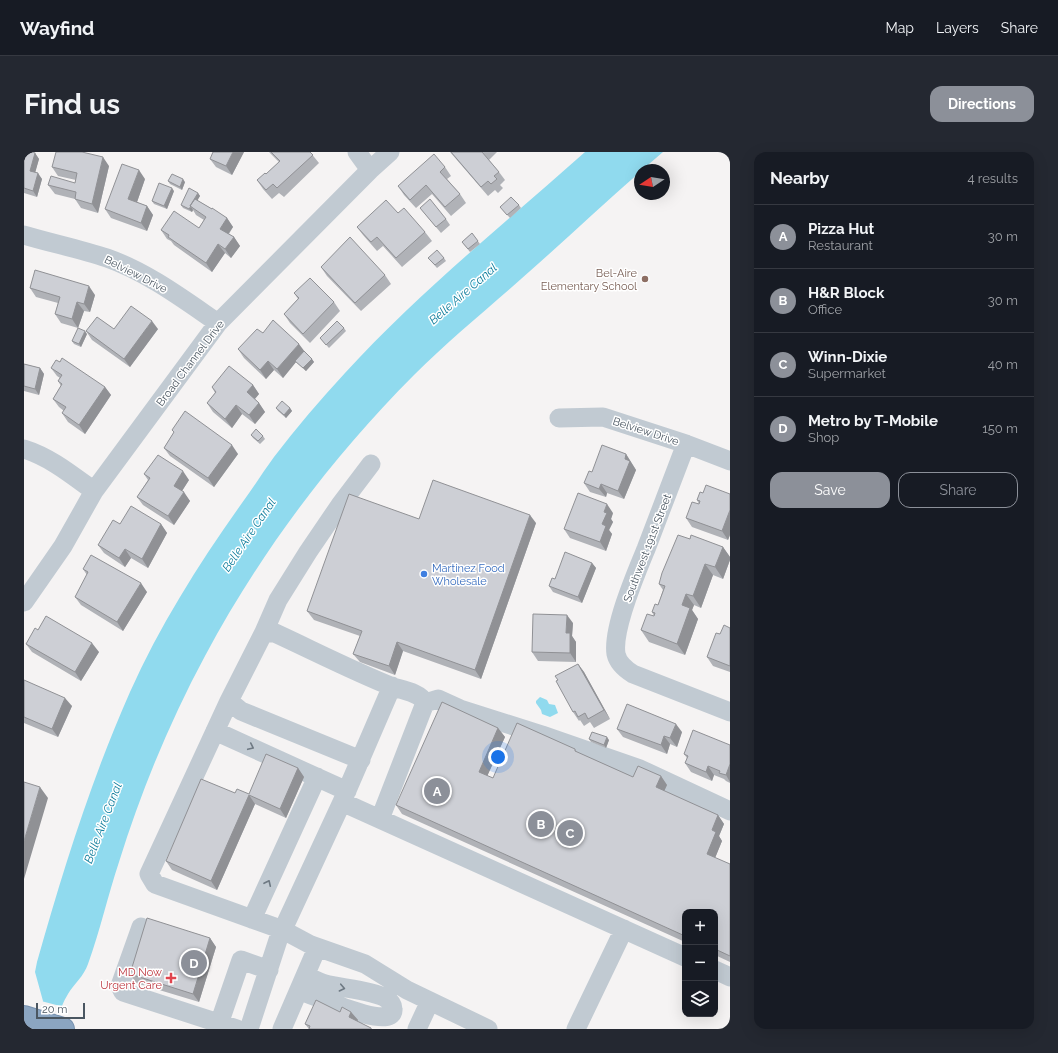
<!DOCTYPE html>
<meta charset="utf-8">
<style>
:root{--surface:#171b24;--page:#242831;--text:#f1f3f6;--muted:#9ea1a6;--line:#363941;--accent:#8c9099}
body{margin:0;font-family:Raleway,sans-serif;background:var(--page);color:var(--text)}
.controls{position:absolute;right:12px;bottom:12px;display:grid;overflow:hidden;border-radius:8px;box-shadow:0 4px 16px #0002}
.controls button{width:36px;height:36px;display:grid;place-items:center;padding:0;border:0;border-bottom:1px solid var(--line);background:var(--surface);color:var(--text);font:20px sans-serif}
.compass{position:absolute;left:610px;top:12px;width:36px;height:36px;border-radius:50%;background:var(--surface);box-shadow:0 4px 16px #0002;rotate:258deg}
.scale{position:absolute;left:12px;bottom:10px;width:49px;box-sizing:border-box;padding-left:4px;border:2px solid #4a5661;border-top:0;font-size:11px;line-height:14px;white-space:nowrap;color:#4a5661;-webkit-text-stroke:3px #fff;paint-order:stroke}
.you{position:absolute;left:474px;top:605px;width:14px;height:14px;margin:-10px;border:3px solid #fff;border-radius:50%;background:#1a73e8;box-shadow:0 0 0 6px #1a73e833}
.badge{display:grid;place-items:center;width:26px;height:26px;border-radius:50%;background:var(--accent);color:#fff;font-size:13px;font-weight:700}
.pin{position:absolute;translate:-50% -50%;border:2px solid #fff;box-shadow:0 1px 4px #0006}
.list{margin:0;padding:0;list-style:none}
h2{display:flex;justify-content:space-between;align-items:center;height:52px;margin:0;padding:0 16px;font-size:17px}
h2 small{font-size:13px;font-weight:400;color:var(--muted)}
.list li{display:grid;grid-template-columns:26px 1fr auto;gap:12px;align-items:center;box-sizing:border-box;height:64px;padding:0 16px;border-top:1px solid var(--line)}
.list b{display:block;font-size:15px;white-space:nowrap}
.list p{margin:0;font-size:13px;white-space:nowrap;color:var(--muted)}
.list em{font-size:13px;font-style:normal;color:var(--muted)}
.actions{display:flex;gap:8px;padding:12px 16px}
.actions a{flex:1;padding:9px 0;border:1px solid var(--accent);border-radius:12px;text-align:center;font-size:14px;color:var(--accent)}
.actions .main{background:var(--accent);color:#fff}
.icon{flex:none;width:22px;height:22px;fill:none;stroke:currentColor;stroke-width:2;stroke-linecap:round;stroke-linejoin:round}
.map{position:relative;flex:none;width:706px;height:877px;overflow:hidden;border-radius:12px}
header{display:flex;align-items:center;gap:24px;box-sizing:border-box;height:56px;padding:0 20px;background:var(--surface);border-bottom:1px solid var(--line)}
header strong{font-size:19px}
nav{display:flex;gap:22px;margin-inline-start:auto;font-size:14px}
.intro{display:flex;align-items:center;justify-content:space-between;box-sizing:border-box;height:96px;padding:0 24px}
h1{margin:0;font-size:28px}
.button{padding:10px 18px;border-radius:12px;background:var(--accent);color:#fff;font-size:14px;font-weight:700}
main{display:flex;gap:24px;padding:0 24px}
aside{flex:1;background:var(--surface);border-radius:12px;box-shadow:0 4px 16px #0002}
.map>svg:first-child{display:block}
</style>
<header>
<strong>Wayfind</strong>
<nav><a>Map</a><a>Layers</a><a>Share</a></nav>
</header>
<div class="intro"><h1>Find us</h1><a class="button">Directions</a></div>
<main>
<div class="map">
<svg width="706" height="877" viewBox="0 0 706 877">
<rect width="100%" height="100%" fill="#f5f3f3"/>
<!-- water -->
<path fill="#90daee" d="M561,0H639L618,18H616V20C576,55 537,92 497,127C461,159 424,189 390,223C308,305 236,401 181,504C146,569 117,639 95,710C84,743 76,779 64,812C60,824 50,832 44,842C37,853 34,866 30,877H10L19,849L11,820L13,810C39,718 67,628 106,540C136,473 176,410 218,351C229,336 239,320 250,305C272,276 296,248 321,221C394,141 480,72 561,0Z
M516,545L523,548L525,552L531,553L534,561L526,565L518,562L517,558L512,551V549Z"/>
<!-- pier -->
<path fill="#f5f3f3" d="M17,849L40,855L32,877H8Z"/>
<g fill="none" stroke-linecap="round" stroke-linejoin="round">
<defs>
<path id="highway" d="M0,865L39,877"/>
</defs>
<!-- highway casing -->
<use href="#highway" stroke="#7690ad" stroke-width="24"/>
<!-- minor -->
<path stroke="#c1cad2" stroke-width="19" d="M333,0L346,18
M0,83C27,91 56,97 83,106C123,120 159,147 194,171
M535,266L579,265L662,292L706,309
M662,292C649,327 635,362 622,397C612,421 588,477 592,502C594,511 601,517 609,522L706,560
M0,297C26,305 48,323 70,339
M0,450L39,394L70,339L194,171L346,18L366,0
M240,480L254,448L284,400L316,353L347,312
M205,549L125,722L131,732L259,778L287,793L341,812L383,838L464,877
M401,551L414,547L436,557L518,583L616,617L706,659
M191,579L323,639
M337,608L217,559L205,549L240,480L251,481C290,499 329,519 369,535C379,538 397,541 401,551L356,667
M318,650L661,805
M228,767L293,625
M117,775L96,834L99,840L213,877
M691,818L706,825
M275,838C283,842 292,845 301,848C312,853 371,877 369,857C369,853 366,849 363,847C352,839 315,836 301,832C294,830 288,826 281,824
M195,872L217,808L245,818
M225,877L254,788L318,650L368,534
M258,877L293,796
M393,877L406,849
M552,877L600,777"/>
<!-- highway -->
<use href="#highway" stroke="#8ba5c1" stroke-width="22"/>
</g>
<!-- wall -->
<path fill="#b0b2b7" d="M0,0L11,1L15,7L11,20L18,27L13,45L0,41Z
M220,0L208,23L192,15L186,7Z
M245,0H286L295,11L260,45L255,41L248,47L239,37L233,28L242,22L255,10Z
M426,0H473L465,8L475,20L481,28L476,33L479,36L474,41L471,38L464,44Z
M85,14L74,61L57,56L51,47L31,42L24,33L51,31L52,28L34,24L28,15Z
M421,15L427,24L423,27L436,42L442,51L427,64L408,42L392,56L380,43L374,34Z
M121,27L113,50L123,54L129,63L123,79L87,66L81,57Z
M144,29L161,30L158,38L146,32Z
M150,39L143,57L130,52L128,49Z
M174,41L176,44L173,48L203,66L209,75L205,82L210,85L216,94L207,106L201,101L188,120L150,93L147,89L143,87L137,78L175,76L180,68L172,63L169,58L168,60L159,56L157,53Z
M495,53L497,56L486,66L476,55Z
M396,56L422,67L426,73L417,81Z
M374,61L401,80L408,89L378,115L359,94L353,99L339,83L333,75Z
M448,81L456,92L446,100L438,90Z
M404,106H420L422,109L413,116Z
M297,115L361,123L367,132L337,159L303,124Z
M6,136L71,143L66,160L60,159L54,176L37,171L31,162L34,151L12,145Z
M270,141L310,150L316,159L286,191L266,171L260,162L274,147Z
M320,176L322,179L305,196L296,186Z
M90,177H134L106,215L68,188L62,179Z
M239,181L280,199L290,210L282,219L272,210L259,226L250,218L242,227L220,206L214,197Z
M63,182L57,195L50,192L48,189Z
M0,212L16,216L20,222L15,243L0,239Z
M27,216L81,235L87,243L61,282L44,270L38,261L40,259L35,255L29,247L37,234L34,229L36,226L33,224Z
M229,233L235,242L231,247L235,251L241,260L231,272L218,262L208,276L189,260L183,251L191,241L188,235Z
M252,256H266L268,259L262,266L254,259Z
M148,278L214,302L190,335L146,304L140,296L150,280Z
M227,283L239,284L241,287L236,292L229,286Z
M602,302L612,318L600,347L583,341L582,345L566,340L560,331L568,320Z
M120,322L165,328L158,339L166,349L150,373L119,353L113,345L124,328Z
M679,341L706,342V383L704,388L668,375L662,366L675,352L673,348Z
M589,361L587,367L589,370L585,378L588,382L582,399L546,386L540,377Z
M395,367L512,371L457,527L379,499L371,523L336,510L329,502L336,484L290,468L283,459Z
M96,372H137L143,381L124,416L107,406L101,415L80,401L74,393Z
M666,387L699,395L706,405V408L699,427L689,423L677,456L670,453L668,458L674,467L661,503L625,490L617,478L630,464L628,460L634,453L639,438L635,432Z
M568,411L572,416L558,451L529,440L525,434L531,427Z
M59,417L123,440L99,479L57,453L51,445L63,423Z
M549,471L548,484L552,490V510L514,509L508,500Z
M706,476V520L689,514L683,505L696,482Z
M14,478L75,500L57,529L8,500L2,492Z
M554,512L560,520L586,567L570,576L566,570L560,574L556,568L555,569L549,560Z
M0,528L48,554L34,585L0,571Z
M474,576L481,585L463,624L469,626L551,597L553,600L609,625L637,624L643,633L640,639L694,663L700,672L695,684L698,689L691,706L706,712V810L691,803V760H661V790L378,662L372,653Z
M593,577L658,580L653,595L646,592L643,602L599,585Z
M565,587L585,588L582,596L567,590Z
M706,593V631L702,629L700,627L690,623L688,629L667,620L661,611L663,606L660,602Z
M274,616L280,625L262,666L231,652L193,738L148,718L142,709L211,641L225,642Z
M186,786L192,795L175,850L112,831L106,822Z
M316,860H327L334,868L333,869L347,876L348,877H285L281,872Z"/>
<!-- shaded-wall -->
<path fill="#909195" d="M209,0H220L208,23L202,14Z
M11,1L15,7L10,25L6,19Z
M79,5L85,14L74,61L68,52Z
M115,18L121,27L111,56L104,47Z
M14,21L18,27L13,45L9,39Z
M159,27L161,30L158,38L156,35Z
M148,36L150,39L143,57L140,54Z
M174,41L176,44L169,56L167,54Z
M123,54L129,63L123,79L117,71Z
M167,55L169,58L168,60L165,57Z
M203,66L209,75L202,85L196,77Z
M210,85L216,94L207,106L201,97Z
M194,92L201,101L188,120L182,111Z
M65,134L71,143L66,160L60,152Z
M53,150L60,159L54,176L48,167Z
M128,169L134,177L106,215L100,207Z
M61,179L63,182L57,195L55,192Z
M275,192L281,200L271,209L272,210L259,226L253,217Z
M288,207L290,210L282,219L279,216Z
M244,209L250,218L242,227L236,218Z
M16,216L20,222L15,243L11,237Z
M229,233L235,242L229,249L223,240Z
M81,235L87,243L61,282L55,273Z
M235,251L241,260L231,272L225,263Z
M212,253L218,262L208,276L201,267Z
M266,256L268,259L262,266L260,263Z
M208,293L214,302L190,335L184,326Z
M602,302L612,318L600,347L594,339Z
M159,319L165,328L156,342L150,334Z
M577,332L583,341L582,345L575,337Z
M160,340L166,349L150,373L144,364Z
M583,352L589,361L587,367L589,370L585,378L588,382L582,399L576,390L580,360Z
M706,358V383L704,388L698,379Z
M506,363L512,371L457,527L451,518Z
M137,372L143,381L124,416L118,407Z
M699,395L706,405V408L699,427L691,415Z
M101,397L107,406L101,415L95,406Z
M568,411L572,416L558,451L554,445Z
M681,412L689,423L677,456L669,444Z
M117,431L123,440L99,479L93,470Z
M662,442L670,453L668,458L674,467L661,503L653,492L658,453Z
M543,463L549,471L548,484L552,490V510L546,501L542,481Z
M373,490L379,499L371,523L365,514Z
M68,491L75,500L57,529L51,520Z
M554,512L560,520L586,567L580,558Z
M41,546L48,554L34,585L28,577Z
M652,572L658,580L653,595L646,586Z
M474,576L481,585L461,629L455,620Z
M640,584L646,592L643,602L637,593Z
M583,585L585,588L582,596L580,593Z
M706,612V630L702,623Z
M684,614L690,623L688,629L682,620Z
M274,616L280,625L262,666L256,657Z
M637,624L643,633L638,644L632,635Z
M16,635L24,646L0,727V689Z
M225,643L231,652L193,738L187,729Z
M694,663L700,672L695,684L698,689L689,711L683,702L688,678Z
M186,786L192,795L175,850L169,842Z
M327,860L334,868L331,874L325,865Z"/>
<!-- building -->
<path fill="#cdcfd5" stroke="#909195" d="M0,0H8L11,1L6,19L14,21L9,39L0,36Z
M32,0H58L79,5L68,52L51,47L52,40L24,33L27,24L51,31L53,21L28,15Z
M189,0H209L202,14L186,7Z
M247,0H286L289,3L253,36L249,32L242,38L233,28L241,21L242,22L256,9Z
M427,0H458L475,20L470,24L473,27L467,32L464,29L457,35Z
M410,2L421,15L416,20L436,42L421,55L402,33L386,48L374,34Z
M98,12L115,18L104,47L123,54L117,71L81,57Z
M148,22L159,27L156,35L144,29Z
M135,31L148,36L140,54L128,49Z
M165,36L174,41L166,54H167L165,57L157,53Z
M487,45L495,53L483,63L476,55Z
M171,47L188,57V56L203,66L196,77L210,85L201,97L194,92L182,111L144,85L145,83L137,78L150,59L175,76L182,65L166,54Z
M406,47L422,67L412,75L396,56Z
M362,48L374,61L380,56L401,80L372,106L353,85L347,90L333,75Z
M448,81L454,89L444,97L438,90Z
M326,85L361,123L331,151L297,115Z
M413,98L420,106L411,113L404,106Z
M11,118L65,134L60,152L53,150L48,167L31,162L36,145L6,136Z
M286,126L310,150L279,182L260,162L275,146L270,141Z
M107,154L128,169L100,207L62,179L73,165L90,177Z
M249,168L275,192L253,217L244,209L236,218L214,197L233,177L239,181Z
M313,169L320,176L302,193L296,186Z
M54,176L61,179L55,192L48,189Z
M280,199L288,207L279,216L271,209Z
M38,206L81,235L55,273L38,261L42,255L29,247L38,232L34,229L38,223L27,216L32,208L36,210Z
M0,212L16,216L11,237L0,234Z
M205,214L229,233L223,240L235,251L225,263L212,253L201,267L183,251L192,240L188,235Z
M258,249L266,256L260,263L252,256Z
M161,259L208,293L184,326L140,296L150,280L148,278Z
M232,277L239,284L234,289L227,283Z
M578,293L602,302L601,307L606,309L594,339L577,332L575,337L560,331L565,319L568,320Z
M134,303L159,319L150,334L160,340L144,364L113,345L126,326L120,322Z
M409,328L506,363L451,518L373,490L365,514L329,502L338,479L283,459L325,342L395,367Z
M682,333L706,342V358L698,379L662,366L668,350L675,352L676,349L673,348L676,340L679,341Z
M554,341L583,352L580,360L583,361L578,372L582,374L576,390L540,377Z
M107,354L137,372L118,407L101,397L95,406L74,393L89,368L96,372Z
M654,383L666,387L667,383L699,395L691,415L681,412L669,444L662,442L658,453L666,456L653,492L617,478L623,462L630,464L631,461L628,460L631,452L634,453L641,434L635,432L638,421Z
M541,400L568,411L554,445L525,434L528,426L531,427Z
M67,403L117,431L93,470L51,445L64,420L59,417Z
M509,462L543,463L542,481H546V501L508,500Z
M22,464L68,491L51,520L2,492L11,476L14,478Z
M700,473L706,476V514L683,505L692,481L696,482Z
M554,512L580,558L564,567L561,561L554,565L551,559L549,560L532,529L534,528L531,524Z
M0,528L41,546L28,577L0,565Z
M418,550L474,576L455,620L469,626L493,571L551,597V599L609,625L614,614L637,624L632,635L694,663L688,678L692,680L683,702L706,712V804L691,797V760H661V784L372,653Z
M603,552L652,572L646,586L640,584L637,593L593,577Z
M669,578L706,593V612L702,623L695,621L696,619L684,614L682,620L661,611L664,604L660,602Z
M568,580L583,585L580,593L565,587Z
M242,602L274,616L256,657L225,643L187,729L142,709L177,627L211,641L213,637L225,642Z
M0,630L16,635L0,689Z
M123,766L186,786L169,842L106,822Z
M292,848L316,860L318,855L327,860L325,865L347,876V877H285L286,874L281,872Z"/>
<!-- one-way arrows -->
<defs><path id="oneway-chevron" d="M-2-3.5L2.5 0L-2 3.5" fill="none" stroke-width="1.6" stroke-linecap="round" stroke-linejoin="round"/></defs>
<g stroke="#6e7983">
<use href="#oneway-chevron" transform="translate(227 595) rotate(25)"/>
<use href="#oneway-chevron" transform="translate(244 731) rotate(-65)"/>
<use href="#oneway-chevron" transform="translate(318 836) rotate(12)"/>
</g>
<!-- markers -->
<circle fill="#8d6e63" stroke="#fff" stroke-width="1.5" cx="621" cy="127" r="4"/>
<circle fill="#3f7fe0" stroke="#fff" stroke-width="1.5" cx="400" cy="422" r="4"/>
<path fill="#e0444e" stroke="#fff" stroke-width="1.5" d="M145 820h4v4h4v4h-4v4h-4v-4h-4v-4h4z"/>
<g text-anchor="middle" stroke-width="3" stroke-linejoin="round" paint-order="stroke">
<!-- education labels -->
<g font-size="11" fill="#785e54" stroke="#fff" text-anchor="end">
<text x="613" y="125">Bel-Aire<tspan x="613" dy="13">Elementary School</tspan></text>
</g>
<!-- street labels -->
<g font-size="11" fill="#4a5661" stroke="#fff">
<text transform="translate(112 122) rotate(27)" y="4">Belview Drive</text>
<text transform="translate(166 211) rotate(-53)" y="4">Broad Channel Drive</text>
<text transform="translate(622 279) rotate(18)" y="4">Belview Drive</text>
<text transform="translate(623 396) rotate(-69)" y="4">Southwest 191st Street</text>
</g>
<!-- shop labels -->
<g font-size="11" fill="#366cbe" stroke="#fff" text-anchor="start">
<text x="408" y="420">Martinez Food<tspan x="408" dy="13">Wholesale</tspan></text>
</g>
<!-- health labels -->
<g font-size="11" fill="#be3a42" stroke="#fff" text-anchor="end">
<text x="138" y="824">MD Now<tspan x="138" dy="13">Urgent Care</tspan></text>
</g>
<!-- water labels -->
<g font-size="12" font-style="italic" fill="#0c7c9b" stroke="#fff">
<text transform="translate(439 142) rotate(-41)" y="4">Belle Aire Canal</text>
<text transform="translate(225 383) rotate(-56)" y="4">Belle Aire Canal</text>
<text transform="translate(79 671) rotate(-69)" y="4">Belle Aire Canal</text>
</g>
</g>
</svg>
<div class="controls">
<button>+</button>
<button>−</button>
<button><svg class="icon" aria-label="layers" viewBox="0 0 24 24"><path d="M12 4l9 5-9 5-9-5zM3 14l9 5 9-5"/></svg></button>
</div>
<svg class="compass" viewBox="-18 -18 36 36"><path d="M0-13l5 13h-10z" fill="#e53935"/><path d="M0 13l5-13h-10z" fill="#9ea1a6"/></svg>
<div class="scale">20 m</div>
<div class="you"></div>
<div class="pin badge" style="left:413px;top:639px">A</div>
<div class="pin badge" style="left:517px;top:672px">B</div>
<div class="pin badge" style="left:546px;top:681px">C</div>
<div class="pin badge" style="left:170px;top:811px">D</div>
</div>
<aside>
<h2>Nearby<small>4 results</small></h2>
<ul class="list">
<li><span class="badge">A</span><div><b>Pizza Hut</b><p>Restaurant</p></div><em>30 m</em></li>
<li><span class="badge">B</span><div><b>H&amp;R Block</b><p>Office</p></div><em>30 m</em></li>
<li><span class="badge">C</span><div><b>Winn-Dixie</b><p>Supermarket</p></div><em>40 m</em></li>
<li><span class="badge">D</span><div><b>Metro by T-Mobile</b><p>Shop</p></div><em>150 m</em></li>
</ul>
<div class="actions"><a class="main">Save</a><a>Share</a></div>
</aside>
</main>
